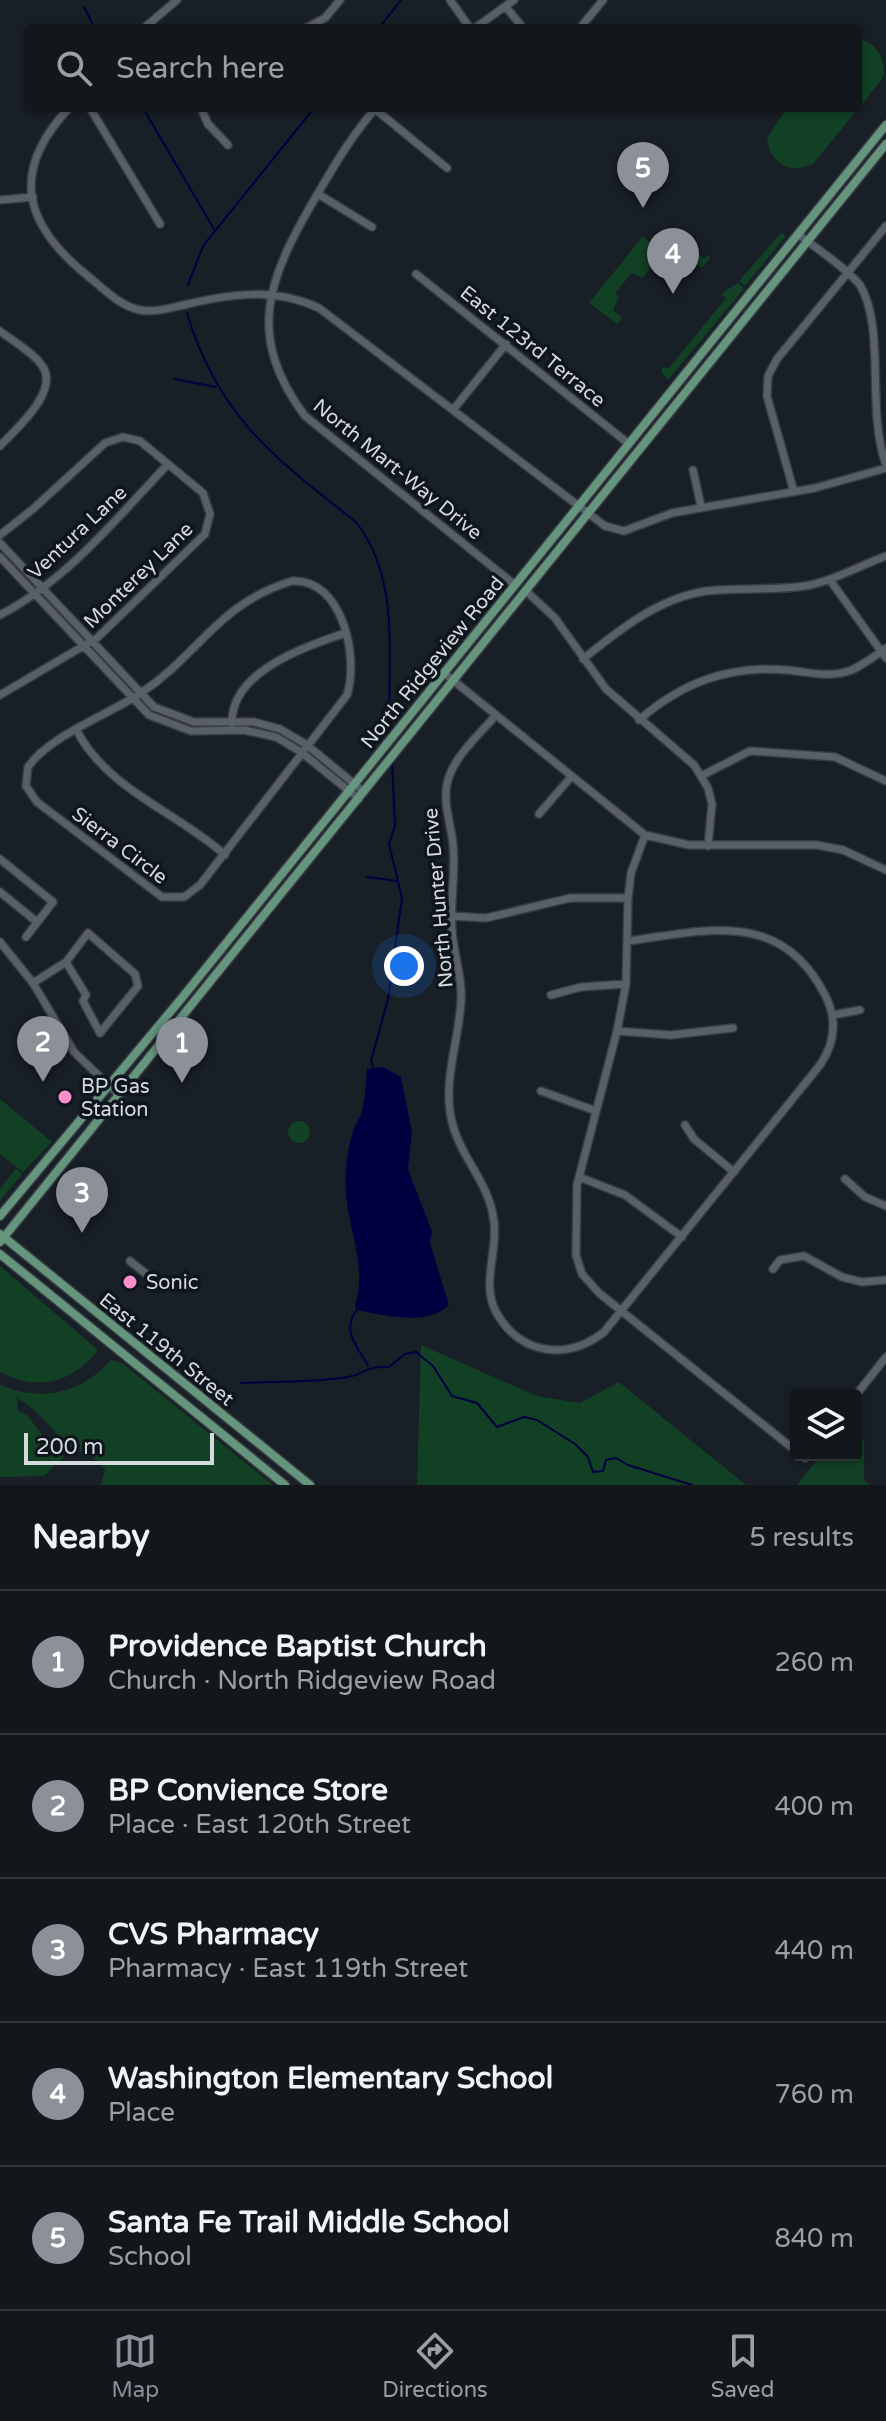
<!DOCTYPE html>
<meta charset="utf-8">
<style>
:root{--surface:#12171c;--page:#1b2025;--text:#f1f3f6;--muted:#9c9fa3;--line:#31363b;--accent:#8c9099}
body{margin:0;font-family:"Varela Round",sans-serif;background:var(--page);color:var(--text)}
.controls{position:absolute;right:24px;bottom:24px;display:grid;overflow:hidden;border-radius:8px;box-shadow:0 2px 6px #0004}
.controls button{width:72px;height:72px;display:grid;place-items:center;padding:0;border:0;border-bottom:2px solid var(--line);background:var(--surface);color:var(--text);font:40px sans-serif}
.scale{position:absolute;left:24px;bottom:20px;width:190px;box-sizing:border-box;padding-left:8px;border:4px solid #d5dadf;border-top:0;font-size:22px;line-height:28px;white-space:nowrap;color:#d5dadf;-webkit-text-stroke:6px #0f151d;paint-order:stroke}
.you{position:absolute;left:404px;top:966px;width:28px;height:28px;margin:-20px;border:6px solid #fff;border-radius:50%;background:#1a73e8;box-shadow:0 0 0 12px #1a73e833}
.badge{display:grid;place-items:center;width:52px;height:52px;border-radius:50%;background:var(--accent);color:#fff;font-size:26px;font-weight:700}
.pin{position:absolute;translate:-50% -66px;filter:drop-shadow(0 2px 4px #0008)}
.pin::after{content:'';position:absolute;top:42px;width:28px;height:24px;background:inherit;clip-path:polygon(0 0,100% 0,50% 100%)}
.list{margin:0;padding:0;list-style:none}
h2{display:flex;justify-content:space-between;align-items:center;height:104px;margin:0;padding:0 32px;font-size:34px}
h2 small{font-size:26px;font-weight:400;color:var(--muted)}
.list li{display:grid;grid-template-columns:52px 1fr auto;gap:24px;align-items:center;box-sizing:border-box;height:144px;padding:0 32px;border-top:2px solid var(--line)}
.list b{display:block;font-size:30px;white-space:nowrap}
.list p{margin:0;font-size:26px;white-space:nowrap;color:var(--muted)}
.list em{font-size:26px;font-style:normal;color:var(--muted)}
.icon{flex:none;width:44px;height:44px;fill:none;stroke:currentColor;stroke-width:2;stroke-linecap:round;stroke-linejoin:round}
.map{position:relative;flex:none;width:886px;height:1485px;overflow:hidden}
.search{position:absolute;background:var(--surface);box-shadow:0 2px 6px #0004;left:24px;right:24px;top:24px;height:88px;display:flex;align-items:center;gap:20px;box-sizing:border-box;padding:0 28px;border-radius:8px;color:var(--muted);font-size:30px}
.sheet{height:824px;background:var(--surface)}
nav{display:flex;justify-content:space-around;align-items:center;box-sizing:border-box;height:112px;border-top:2px solid var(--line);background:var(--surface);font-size:22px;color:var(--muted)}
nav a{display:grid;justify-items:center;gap:4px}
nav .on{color:var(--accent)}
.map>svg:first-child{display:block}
</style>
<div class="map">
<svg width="886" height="1485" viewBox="0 0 886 1485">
<rect width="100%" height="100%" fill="#181f26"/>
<!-- green -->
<path fill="#124024" d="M858,40C877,41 884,58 884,75L879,83L813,164C789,175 770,163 767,138L787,108H858Z
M781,233L786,236L745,286L739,281Z
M672,234L704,259L707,255L710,258L702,268L679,252L669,265L659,257L643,278L632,273L615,293L619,297L613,310L622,318L617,324L589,303L643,236L659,250Z
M738,283L744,289L668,380L662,373V367L669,368L726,298L721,294Z
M0,1099L52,1142L23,1172L0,1154Z
M288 1132a11 11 0 1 1 22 0a11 11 0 1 1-22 0Z
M16,1168L22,1174L0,1201V1189Z
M0,1266L98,1350C72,1383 38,1392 0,1372Z
M421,1345L537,1396L580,1403L619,1382L746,1485H417Z
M111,1360L122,1363L273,1485H101L105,1470C92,1451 78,1454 64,1441C48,1425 37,1409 17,1398L18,1411L28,1416L45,1439L64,1457L44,1476L0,1477V1385C42,1402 81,1394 111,1360Z
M856,1432L864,1441V1480L870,1485H797L821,1455H856Z"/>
<!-- water -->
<path fill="#000041" d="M383,1067L401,1077L412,1132L408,1169L432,1232L430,1243L449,1305C427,1327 384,1315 357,1310L355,1305C367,1271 350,1232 346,1196C344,1175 347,1149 354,1129C356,1123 360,1118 362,1112C365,1098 366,1083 367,1069Z"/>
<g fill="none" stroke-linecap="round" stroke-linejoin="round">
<!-- stream -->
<path stroke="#000041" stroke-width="2" d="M84,7L93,25
M379,28L401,0
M143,108L215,231
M188,285L203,246L314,108
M187,313C218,417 275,458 356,522C403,582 386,664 390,734
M174,379L216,387
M367,877L397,881
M374,1070L371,1061L388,999L402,898L389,844L395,826L392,761
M357,1309C341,1332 357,1345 368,1366
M241,1383C277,1381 312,1383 348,1377C366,1374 364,1366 389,1367L405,1354L416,1352L433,1366L452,1396L477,1403L497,1427L524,1417L537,1420L575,1444L588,1457L593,1472L603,1471L606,1460L616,1458L628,1465L692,1485"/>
<defs>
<path id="minor" d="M450,0L470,28
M506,7L523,28
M144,28L177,0
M306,28L325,18L340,0
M475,28L514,0
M580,28L603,0
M69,108C8,173 25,226 89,277C105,290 120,306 140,310C156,313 173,307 188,304C235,293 275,288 319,308L605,526L624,531L672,513L815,488L886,468
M90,108L160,224
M201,108L208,124L228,145
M376,108C351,136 333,168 314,200C268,279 245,336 305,416L515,585
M375,109L447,168
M318,194L372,227
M0,200L33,197
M798,234C818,250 843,265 860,285C886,329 866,409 886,465
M416,274L629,444
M0,331C13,341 34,353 43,367C59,392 15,430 0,446
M453,410L506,344
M693,470L701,506
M794,492L767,396L768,376L777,359L886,226
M0,535L33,509L105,443L123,437L140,441L203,493L210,514L205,534L97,638L0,695
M0,543L154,707L194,722H254L280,729L307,745L364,792
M0,557L149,715L191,731L244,730L276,737L301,752L359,799
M830,580L886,658
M292,581C343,578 359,658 347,695L200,885L184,897H162L37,802L26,786L28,767C49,736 108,715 141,693C200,654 217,604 292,581Z
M526,591L555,618L606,689L694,765L708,788L712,804L708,846
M0,615C67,580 117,518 168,464
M583,659C619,630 659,598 706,591C739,587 773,591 805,586C833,581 859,566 886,556
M444,673L645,835L689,845H817L843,850L886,870
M496,715C479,735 452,758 447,784C443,804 451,824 453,844C456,872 450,901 452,929C453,953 463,977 461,1001C459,1041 442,1082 452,1122C461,1159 490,1183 494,1222C498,1251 481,1284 496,1312C520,1355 567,1361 604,1332L820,1065C835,1043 838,1020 825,995C781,909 707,930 628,941
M639,720C683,682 729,665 787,670C808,672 829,678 849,671C862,666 875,656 886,648
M232,723C231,671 305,647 345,633
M77,731C108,790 177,812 225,855
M701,776L750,751L835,757L886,781
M539,814L571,777
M645,835L631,873L628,898L626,984L617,1031L577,1185L576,1255L582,1274L599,1293L796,1451
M0,859L53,902L26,937
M0,892L37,922
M451,916L486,918L570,898H628
M0,942L33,983L74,1052L118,1094
M33,983L66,962L88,933L135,974L138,986L100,1033L83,1001L86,995L66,962
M551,995L581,987L626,984
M833,1015L860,1010
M617,1031L671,1035L733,1028
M541,1091L596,1111
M685,1125L694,1139L734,1172
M579,1177L625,1195L682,1237
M845,1179L865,1197L886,1206
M130,1261L150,1277
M773,1269L780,1260L804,1256L842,1277L862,1282L886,1280
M856,1395L886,1357
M801,1455L805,1458L807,1455"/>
<path id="major" d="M0,1216L181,999L886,125
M0,1234L310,1485
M0,1242L886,144
M0,1254L285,1485"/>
</defs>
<!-- minor casing -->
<use href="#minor" stroke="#363a41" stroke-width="10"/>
<!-- major casing -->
<use href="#major" stroke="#363a41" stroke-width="11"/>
<!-- minor -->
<use href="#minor" stroke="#585f68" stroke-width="7"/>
<!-- major -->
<use href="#major" stroke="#66957e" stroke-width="8"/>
</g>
<!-- markers -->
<g fill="#f98fca" stroke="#0f151d" stroke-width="3">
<circle cx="65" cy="1097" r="8"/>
<circle cx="130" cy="1282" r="8"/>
</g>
<g text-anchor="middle" stroke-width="7" stroke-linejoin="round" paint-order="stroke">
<!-- street labels -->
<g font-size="20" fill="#d5dadf" stroke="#0f151d">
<text transform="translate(533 346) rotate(39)" y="7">East 123rd Terrace</text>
<text transform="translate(398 469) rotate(39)" y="7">North Mart-Way Drive</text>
<text transform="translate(77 532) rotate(-43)" y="7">Ventura Lane</text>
<text transform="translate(138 575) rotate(-44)" y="7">Monterey Lane</text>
<text transform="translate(432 662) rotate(-51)" y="7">North Ridgeview Road</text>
<text transform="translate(120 845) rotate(37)" y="7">Sierra Circle</text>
<text transform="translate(438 898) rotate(-95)" y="7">North Hunter Drive</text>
<text transform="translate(167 1349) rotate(39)" y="7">East 119th Street</text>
</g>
<!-- poi labels -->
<g font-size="20" fill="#d5dadf" stroke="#0f151d" text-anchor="start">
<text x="81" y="1093">BP Gas<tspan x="81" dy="23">Station</tspan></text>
<text x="146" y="1289">Sonic</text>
</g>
</g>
</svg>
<div class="controls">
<button><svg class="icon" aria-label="layers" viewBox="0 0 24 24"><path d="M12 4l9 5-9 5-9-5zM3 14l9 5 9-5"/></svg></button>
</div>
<div class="scale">200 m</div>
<div class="you"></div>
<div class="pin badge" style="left:182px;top:1083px">1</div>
<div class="pin badge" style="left:43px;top:1082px">2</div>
<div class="pin badge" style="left:82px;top:1233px">3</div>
<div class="pin badge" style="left:673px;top:294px">4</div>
<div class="pin badge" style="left:643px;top:208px">5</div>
<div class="search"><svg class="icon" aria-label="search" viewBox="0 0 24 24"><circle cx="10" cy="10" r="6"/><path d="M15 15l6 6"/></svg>Search here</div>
</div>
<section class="sheet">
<h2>Nearby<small>5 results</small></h2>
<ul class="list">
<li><span class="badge">1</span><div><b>Providence Baptist Church</b><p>Church · North Ridgeview Road</p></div><em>260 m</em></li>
<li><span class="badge">2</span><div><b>BP Convience Store</b><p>Place · East 120th Street</p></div><em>400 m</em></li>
<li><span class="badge">3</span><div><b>CVS Pharmacy</b><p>Pharmacy · East 119th Street</p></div><em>440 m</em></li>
<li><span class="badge">4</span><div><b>Washington Elementary School</b><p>Place</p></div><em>760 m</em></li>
<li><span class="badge">5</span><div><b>Santa Fe Trail Middle School</b><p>School</p></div><em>840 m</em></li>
</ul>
</section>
<nav>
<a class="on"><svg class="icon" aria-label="map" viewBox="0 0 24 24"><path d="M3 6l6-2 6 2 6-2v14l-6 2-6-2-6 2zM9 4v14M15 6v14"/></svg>Map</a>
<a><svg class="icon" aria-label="directions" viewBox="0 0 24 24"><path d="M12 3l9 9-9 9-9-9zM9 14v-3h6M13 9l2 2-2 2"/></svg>Directions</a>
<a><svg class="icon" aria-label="saved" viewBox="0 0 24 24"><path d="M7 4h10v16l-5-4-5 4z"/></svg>Saved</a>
</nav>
